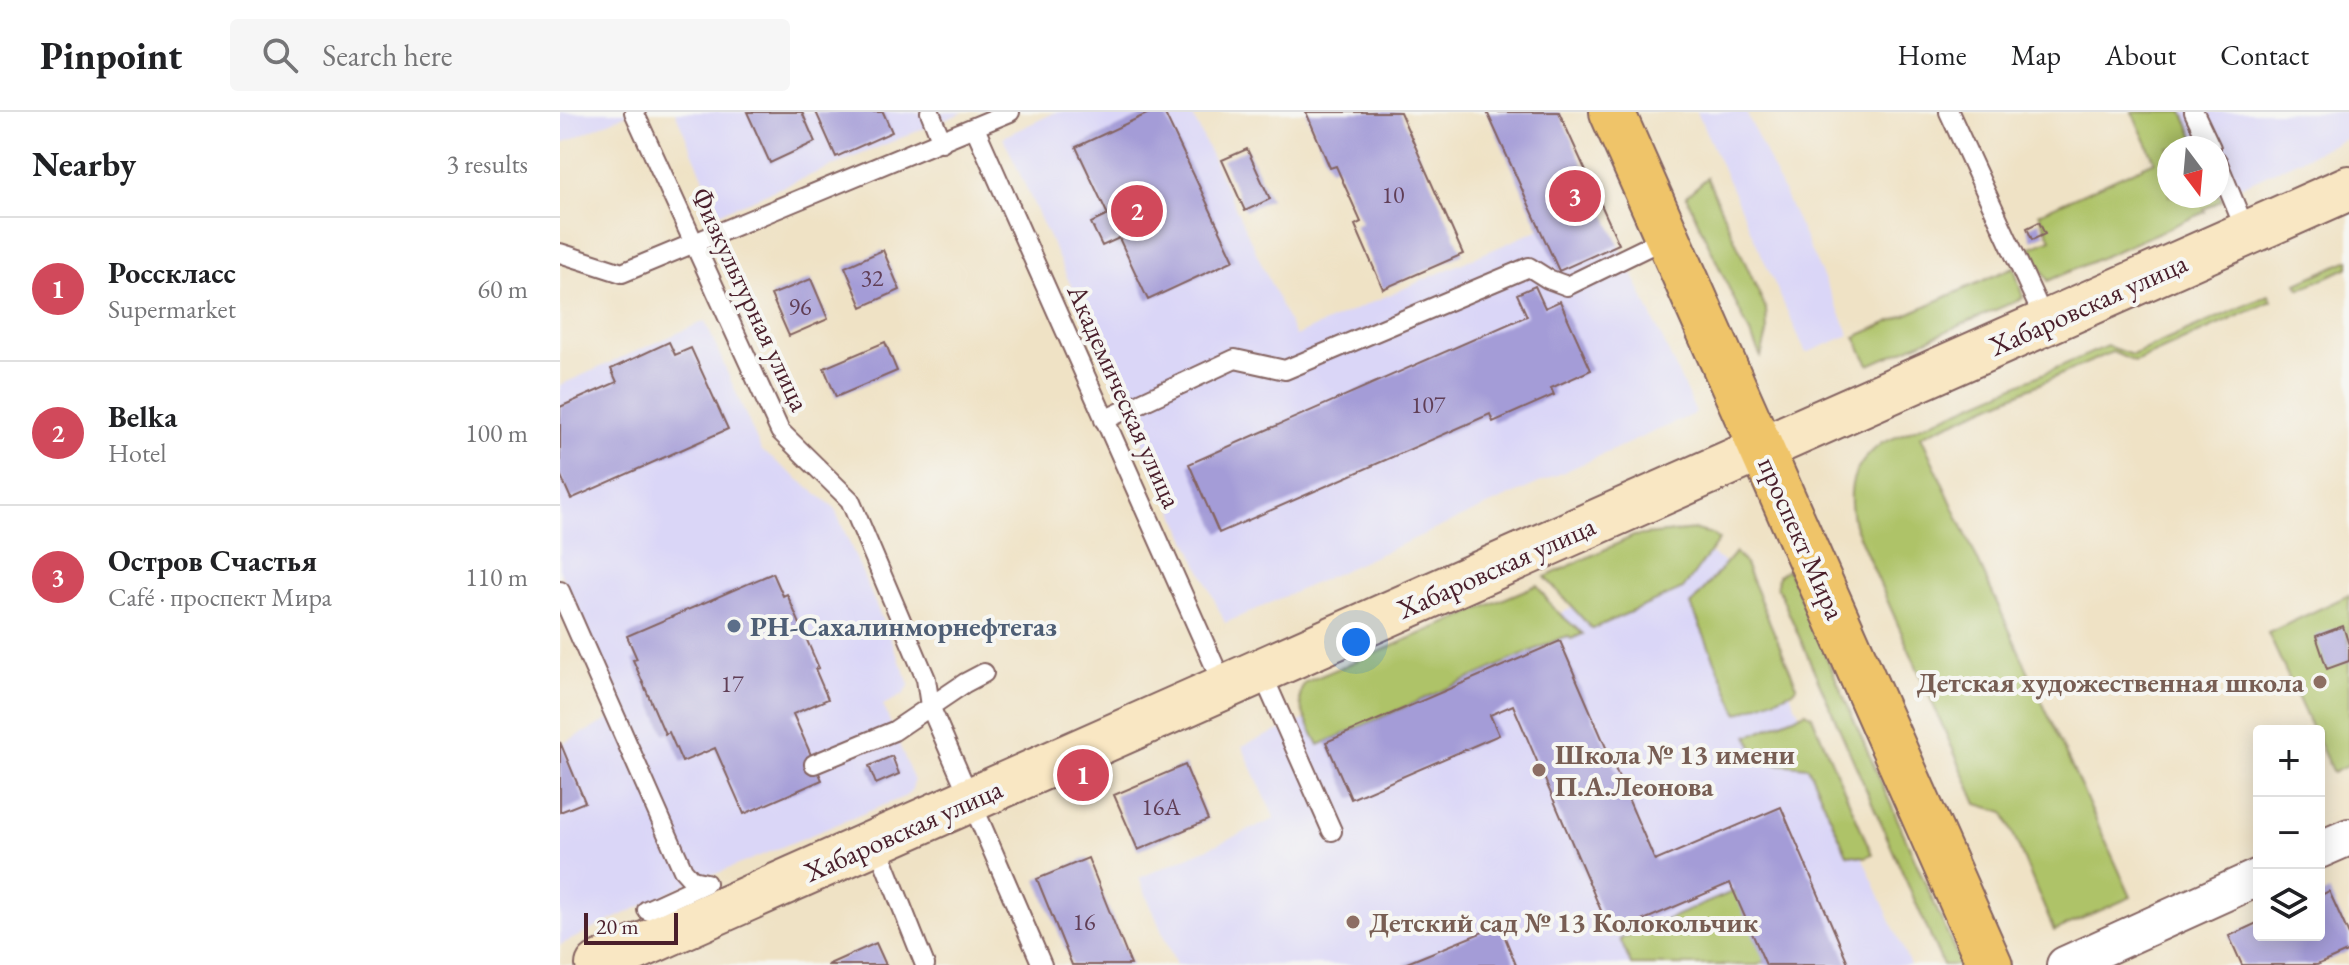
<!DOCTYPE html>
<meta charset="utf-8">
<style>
:root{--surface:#fff;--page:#f6f6f6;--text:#202124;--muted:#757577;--line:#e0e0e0;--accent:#d1495b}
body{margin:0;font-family:"EB Garamond",serif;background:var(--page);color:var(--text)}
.controls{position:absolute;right:24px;bottom:24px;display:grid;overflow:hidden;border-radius:8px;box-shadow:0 4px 20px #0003}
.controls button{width:72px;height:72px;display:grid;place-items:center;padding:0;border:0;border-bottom:2px solid var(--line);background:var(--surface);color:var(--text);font:40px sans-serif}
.compass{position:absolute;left:1597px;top:24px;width:72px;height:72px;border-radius:50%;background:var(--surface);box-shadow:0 4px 20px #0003;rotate:164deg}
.scale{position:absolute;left:24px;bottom:20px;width:94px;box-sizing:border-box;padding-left:8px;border:4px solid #4a1f2b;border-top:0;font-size:22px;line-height:28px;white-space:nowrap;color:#4a1f2b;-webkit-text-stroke:6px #f6f6f2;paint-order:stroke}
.you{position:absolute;left:796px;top:530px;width:28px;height:28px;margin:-20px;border:6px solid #fff;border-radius:50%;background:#1a73e8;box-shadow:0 0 0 12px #1a73e833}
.badge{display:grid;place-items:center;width:52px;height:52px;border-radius:50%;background:var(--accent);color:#fff;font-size:26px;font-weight:700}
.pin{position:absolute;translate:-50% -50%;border:4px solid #fff;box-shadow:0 2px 8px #0006}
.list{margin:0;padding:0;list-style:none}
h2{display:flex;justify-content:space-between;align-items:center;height:104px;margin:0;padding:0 32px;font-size:34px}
h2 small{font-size:26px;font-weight:400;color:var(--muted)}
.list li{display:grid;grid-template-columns:52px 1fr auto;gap:24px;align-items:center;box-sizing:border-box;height:144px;padding:0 32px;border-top:2px solid var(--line)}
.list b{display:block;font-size:30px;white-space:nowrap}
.list p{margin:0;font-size:26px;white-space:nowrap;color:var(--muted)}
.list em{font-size:26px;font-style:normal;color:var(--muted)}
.icon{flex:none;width:44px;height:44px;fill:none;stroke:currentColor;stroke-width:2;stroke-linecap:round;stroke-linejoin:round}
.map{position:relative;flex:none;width:1789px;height:853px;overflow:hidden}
header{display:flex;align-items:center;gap:48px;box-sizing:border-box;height:112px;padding:0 40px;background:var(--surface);border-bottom:2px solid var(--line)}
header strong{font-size:38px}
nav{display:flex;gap:44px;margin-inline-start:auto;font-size:28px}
.search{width:560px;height:72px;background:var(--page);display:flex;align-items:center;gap:20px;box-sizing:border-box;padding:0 28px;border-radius:8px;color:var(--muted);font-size:30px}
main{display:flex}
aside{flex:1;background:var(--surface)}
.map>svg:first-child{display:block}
</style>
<header>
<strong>Pinpoint</strong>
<div class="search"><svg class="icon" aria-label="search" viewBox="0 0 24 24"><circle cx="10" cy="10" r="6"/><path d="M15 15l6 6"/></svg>Search here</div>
<nav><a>Home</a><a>Map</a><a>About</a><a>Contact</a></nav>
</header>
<main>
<aside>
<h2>Nearby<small>3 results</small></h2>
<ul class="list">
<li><span class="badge">1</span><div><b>Росскласс</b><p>Supermarket</p></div><em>60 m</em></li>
<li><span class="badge">2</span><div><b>Belka</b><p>Hotel</p></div><em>100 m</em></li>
<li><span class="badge">3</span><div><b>Остров Счастья</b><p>Café · проспект Мира</p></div><em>110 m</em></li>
</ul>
</aside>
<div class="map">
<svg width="1789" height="853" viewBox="0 0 1789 853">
<rect width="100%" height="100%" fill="#f6f6f2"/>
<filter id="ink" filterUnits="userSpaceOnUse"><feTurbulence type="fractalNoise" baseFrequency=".0125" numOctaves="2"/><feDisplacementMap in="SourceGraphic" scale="16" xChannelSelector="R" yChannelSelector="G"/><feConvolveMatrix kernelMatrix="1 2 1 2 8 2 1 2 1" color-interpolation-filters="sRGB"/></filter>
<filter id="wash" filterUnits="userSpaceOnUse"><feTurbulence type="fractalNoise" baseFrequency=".006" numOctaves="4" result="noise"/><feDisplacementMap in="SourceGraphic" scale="32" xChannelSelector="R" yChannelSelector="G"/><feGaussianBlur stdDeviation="1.8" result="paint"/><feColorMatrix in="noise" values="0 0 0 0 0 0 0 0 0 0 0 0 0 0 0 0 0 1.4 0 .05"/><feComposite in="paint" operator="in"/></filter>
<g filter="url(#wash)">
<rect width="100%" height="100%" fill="#efe2c5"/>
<!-- built -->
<path fill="#dad6f7" d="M0,0H71L0,32Z
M115,0H404L159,101Z
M496,0H631L735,224L980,117L999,159L1059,132L1136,301L665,511L443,25Z
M1137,0H1186L1290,223L1246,241Z
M1617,0H1789V25L1658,85L1657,36H1634Z
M145,209L201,338L274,395L348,568L349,574L343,583L323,593L354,669L352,677L346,684L158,761L146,763L0,833V633L62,601L0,460V273Z
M1147,440L1175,456L1350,853H616L579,766L715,707L682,634Z"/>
<!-- green -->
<path fill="#aec368" stroke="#7c714a" stroke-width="2" d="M1572,0H1623L1639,36H1609V84H1657V77L1662,88L1644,97L1645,100L1488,169L1471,135L1491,127L1479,101L1595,49Z
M1147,66L1206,197L1207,221L1201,245L1126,84Z
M1789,148V155L1740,177L1737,171Z
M1454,155L1463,186L1309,253L1295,225Z
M1709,183L1712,189L1575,250L1552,240L1361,324L1571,785L1494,819L1444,700L1417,692L1294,413C1286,375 1291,355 1322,331L1547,234L1572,243Z
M1136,418L1152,422L1159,428L1123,477L1032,517L985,465L1074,424Z
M1175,440L1184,450L1237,574L1231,580L1178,602L1131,493Z
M1228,457L1401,853H1383L1217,474L1218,464Z
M977,473L993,496L1023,522L1011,527L1009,524L1001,526L759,633C750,614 730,588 746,570Z
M1789,483V653L1773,661L1759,631V619H1753L1708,521Z
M1246,600L1252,604L1312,742L1305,745L1287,742L1248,655L1199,650L1188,624Z
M1177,778L1207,849L1198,853H1071L1060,827Z"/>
<g id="blocks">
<!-- building -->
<path fill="#a49cd7" d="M187,0H242L255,30L210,51Z
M256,0H323L332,20L276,45Z
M591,0H604L674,148L588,188L559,126L542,134L531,111L548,103L516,35Z
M746,0H840L903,142L823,177L795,113L801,110L776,54L770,56Z
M927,0H999L1059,132L999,159Z
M687,37L710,87L685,99L662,48Z
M1479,110L1485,122L1472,128L1467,116Z
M323,138L340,178L302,195L285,155Z
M251,167L268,207L229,224L211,183Z
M975,174L985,196L1000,189L1031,258L991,276L994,283L933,310L930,302L659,421L629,352L967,204L957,182Z
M109,230L115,243L131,236L168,317L11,387L0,362V295L57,270L51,257Z
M325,230L337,259L276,285L264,256Z
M213,461L223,484L227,482L259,556L255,557L268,587L233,602L262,668L184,702L155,636L122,650L109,620L105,622L73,548L77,547L67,524Z
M1783,514L1789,533V549L1767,557L1756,524Z
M1000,529L1095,749L1221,695L1289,853H1206L1170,771L1051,822L953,593L930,603L939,623L791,687L766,630Z
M0,630L25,690L0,700Z
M332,644L339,662L316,672L309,654Z
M625,653L648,708L578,738L554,683Z
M528,746L571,853H512L477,767Z
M1769,779L1789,823V839L1757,853H1682L1669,824L1699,810V823H1759V784Z
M940,813L956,853H842Z
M316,831L326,853H267Z"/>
</g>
</g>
<g filter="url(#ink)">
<use href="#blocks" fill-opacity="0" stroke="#846361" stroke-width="2"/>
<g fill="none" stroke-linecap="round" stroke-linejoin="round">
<defs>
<path id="lane" d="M74,0L220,319L290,388L366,567L370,594L482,853
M370,0L382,30
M1389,0L1486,211
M1634,0L1651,36
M415,16L664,575
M1657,49L1687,122
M0,141L62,161L450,0
M544,308L675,247L725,258L969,155L988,167L1007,174L1108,125
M0,479L123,758L132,768L146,771
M701,559L772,719
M254,652L334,619L405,571L424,561
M316,730L365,853
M87,798L146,771"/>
<path id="street" d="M1759,738L1789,725
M1505,853L1699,765"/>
<path id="secondary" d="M38,853L1789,76"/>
<path id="primary" d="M1052,0L1430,853"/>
</defs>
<!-- lane casing -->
<use href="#lane" stroke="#846361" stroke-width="22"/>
<!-- street casing -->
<use href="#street" stroke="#846361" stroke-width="40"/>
<!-- secondary casing -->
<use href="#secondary" stroke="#846361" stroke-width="48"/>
<!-- primary casing -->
<use href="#primary" stroke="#846361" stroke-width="48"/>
<!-- lane -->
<use href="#lane" stroke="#fff" stroke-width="18"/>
<!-- street -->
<use href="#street" stroke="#fff" stroke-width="36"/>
<!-- secondary -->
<use href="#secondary" stroke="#f9e7c3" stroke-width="44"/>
<!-- primary -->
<use href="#primary" stroke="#efc469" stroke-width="44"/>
</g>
</g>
<!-- markers -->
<circle fill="#5c6f8a" stroke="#f6f6f2" stroke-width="3" cx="174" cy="514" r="8"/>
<g fill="#8d6e63" stroke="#f6f6f2" stroke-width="3">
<circle cx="1760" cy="570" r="8"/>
<circle cx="979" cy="658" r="8"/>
<circle cx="793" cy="810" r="8"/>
</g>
<g text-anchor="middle" stroke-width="8" stroke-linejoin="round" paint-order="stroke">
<!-- number labels -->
<g font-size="24" fill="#603e56">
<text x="833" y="91">10</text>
<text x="312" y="174">32</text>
<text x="240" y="203">96</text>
<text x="868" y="301">107</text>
<text x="172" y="580">17</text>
<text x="601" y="703">16А</text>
<text x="524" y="818">16</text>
</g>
<!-- street labels -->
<g font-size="28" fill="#4a1f2b" stroke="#f6f6f2">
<text transform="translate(191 187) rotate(65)" y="10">Физкультурная улица</text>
<text transform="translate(1528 192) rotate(-24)" y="10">Хабаровская улица</text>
<text transform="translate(565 284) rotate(66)" y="10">Академическая улица</text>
<text transform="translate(1242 426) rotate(66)" y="10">проспект Мира</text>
<text transform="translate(936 455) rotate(-24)" y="10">Хабаровская улица</text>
<text transform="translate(343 718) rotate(-24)" y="10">Хабаровская улица</text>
</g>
<!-- service labels -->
<g font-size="28" font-weight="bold" fill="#4e5e75" stroke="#f6f6f2" text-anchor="start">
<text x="190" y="524">РН-Сахалинморнефтегаз</text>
</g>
<!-- education labels -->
<g font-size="28" font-weight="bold" fill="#785e54" stroke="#f6f6f2" text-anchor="start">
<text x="1744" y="580" text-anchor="end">Детская художественная школа</text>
<text x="995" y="652">Школа № 13 имени<tspan x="995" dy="32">П.А.Леонова</tspan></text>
<text x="809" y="820">Детский сад № 13 Колокольчик</text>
</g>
</g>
</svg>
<div class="controls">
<button>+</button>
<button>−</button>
<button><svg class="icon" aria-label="layers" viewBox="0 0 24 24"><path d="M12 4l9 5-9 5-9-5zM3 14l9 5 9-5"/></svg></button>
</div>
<svg class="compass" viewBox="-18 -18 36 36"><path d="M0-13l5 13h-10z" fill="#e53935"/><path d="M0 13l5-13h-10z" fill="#757577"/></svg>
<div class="scale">20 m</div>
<div class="you"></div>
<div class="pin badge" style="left:523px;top:663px">1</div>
<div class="pin badge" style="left:577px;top:99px">2</div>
<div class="pin badge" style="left:1015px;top:84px">3</div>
</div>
</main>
